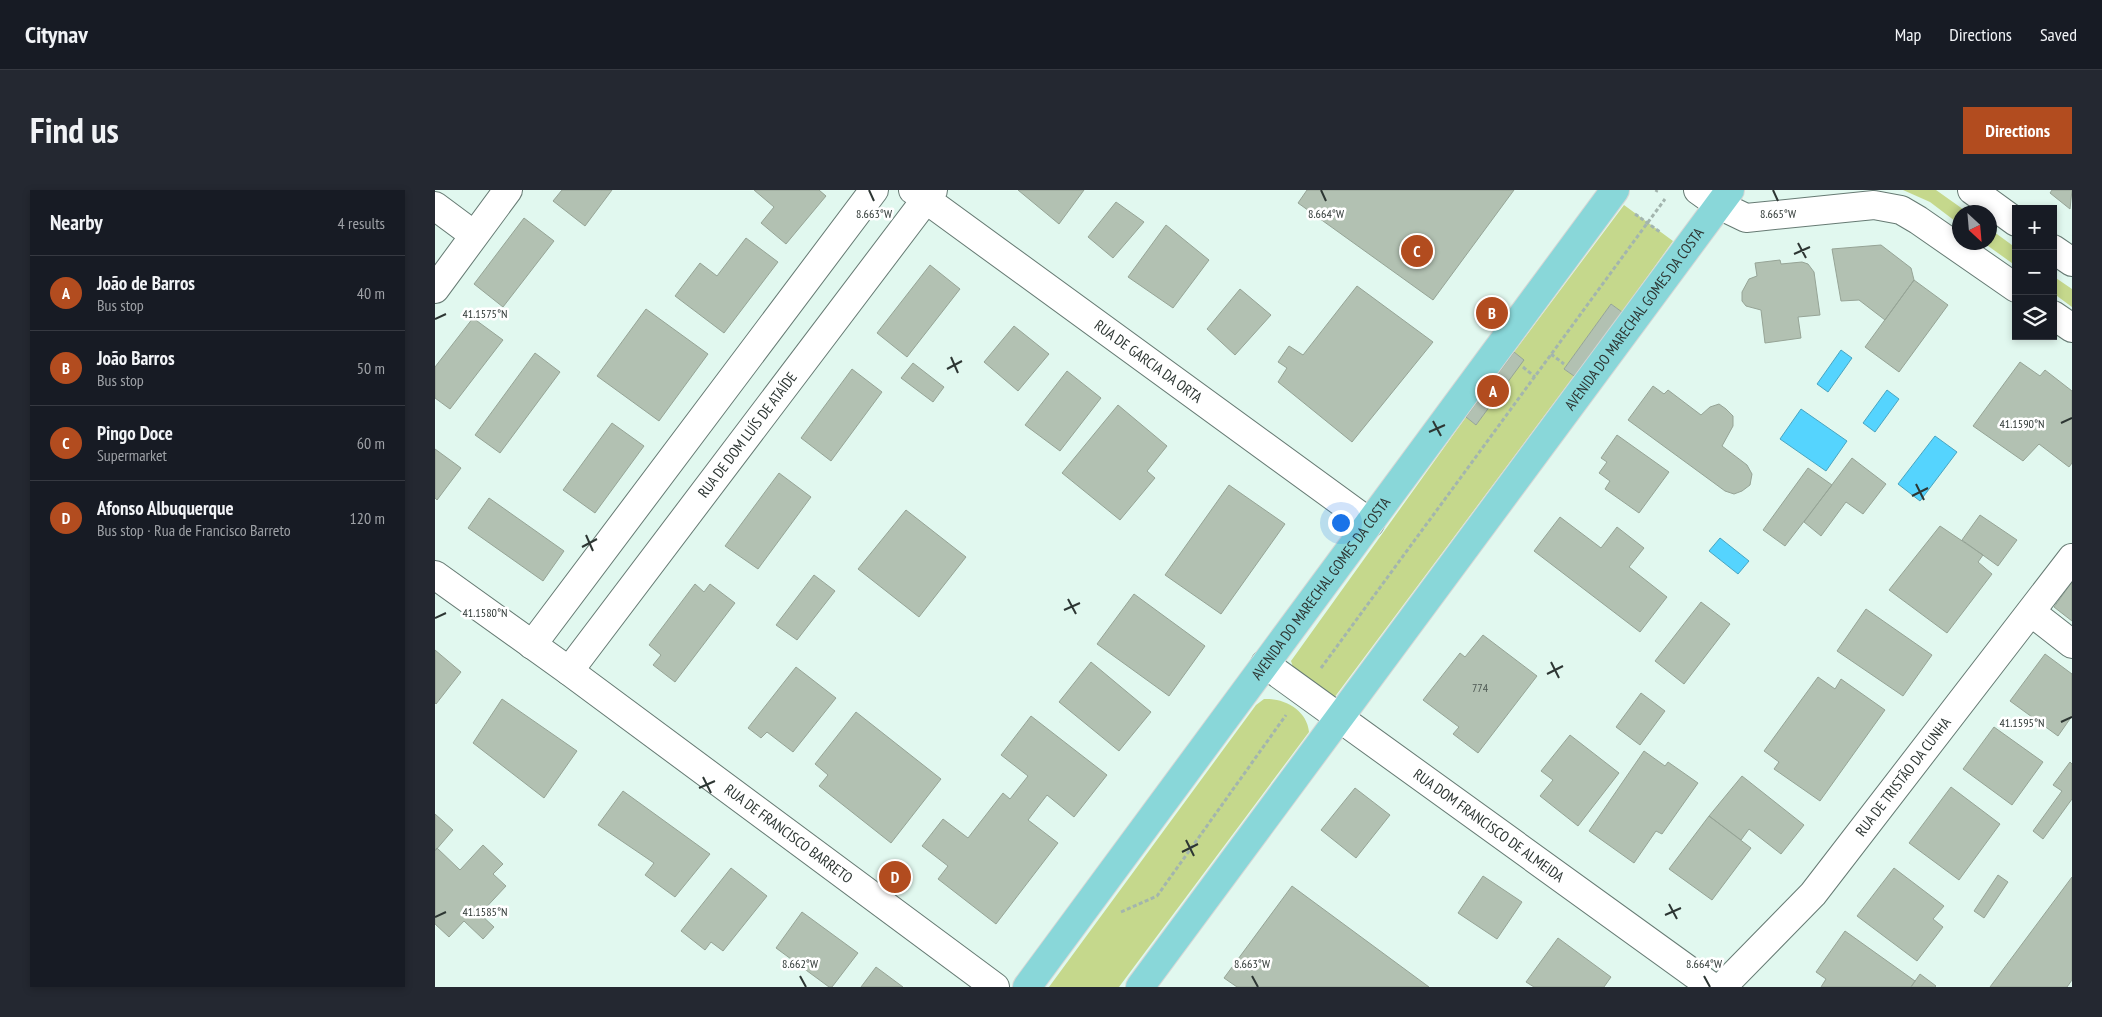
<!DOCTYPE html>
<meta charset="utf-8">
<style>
:root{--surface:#171b24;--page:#242831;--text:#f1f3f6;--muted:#9ea1a6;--line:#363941;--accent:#b24c1f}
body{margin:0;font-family:"PT Sans Narrow",sans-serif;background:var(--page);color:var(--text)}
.controls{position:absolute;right:15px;top:15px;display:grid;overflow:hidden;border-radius:0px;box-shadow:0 2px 8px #0003}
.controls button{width:45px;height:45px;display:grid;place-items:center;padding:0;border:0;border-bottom:1px solid var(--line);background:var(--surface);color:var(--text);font:25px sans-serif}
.compass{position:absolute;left:1517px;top:15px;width:45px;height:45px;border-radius:50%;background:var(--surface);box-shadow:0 2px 8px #0003;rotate:154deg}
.you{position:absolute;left:905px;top:332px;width:18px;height:18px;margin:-12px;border:4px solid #fff;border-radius:50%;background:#1a73e8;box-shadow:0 0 0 8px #1a73e833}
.badge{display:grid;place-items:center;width:32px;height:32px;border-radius:50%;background:var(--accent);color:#fff;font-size:16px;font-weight:700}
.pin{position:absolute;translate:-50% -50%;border:2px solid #fff;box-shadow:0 1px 5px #0006}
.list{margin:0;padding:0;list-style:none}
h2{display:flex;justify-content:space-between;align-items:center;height:65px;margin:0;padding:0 20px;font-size:21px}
h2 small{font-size:16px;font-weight:400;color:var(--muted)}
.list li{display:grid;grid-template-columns:32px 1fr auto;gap:15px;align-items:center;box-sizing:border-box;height:75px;padding:0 20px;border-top:1px solid var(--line)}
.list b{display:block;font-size:19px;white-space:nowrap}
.list p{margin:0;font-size:16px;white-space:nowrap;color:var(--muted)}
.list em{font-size:16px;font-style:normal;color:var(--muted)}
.icon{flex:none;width:28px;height:28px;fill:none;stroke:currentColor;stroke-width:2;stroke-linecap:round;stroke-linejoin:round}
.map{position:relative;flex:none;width:1637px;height:797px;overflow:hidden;border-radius:0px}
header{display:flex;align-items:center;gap:30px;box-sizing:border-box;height:70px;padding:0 25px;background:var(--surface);border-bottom:1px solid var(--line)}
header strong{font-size:24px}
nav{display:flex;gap:28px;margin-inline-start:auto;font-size:18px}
.intro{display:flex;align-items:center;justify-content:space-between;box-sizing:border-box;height:120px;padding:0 30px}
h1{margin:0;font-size:35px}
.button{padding:12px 22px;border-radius:0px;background:var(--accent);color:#fff;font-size:18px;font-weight:700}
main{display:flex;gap:30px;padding:0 30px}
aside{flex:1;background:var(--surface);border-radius:0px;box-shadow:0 2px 8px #0003}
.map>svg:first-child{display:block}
</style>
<header>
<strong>Citynav</strong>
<nav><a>Map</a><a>Directions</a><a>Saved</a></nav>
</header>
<div class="intro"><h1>Find us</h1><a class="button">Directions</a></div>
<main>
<aside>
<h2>Nearby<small>4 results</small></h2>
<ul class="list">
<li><span class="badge">A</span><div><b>João de Barros</b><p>Bus stop</p></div><em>40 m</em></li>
<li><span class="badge">B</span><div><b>João Barros</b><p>Bus stop</p></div><em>50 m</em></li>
<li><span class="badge">C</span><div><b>Pingo Doce</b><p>Supermarket</p></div><em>60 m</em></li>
<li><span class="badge">D</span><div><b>Afonso Albuquerque</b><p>Bus stop · Rua de Francisco Barreto</p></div><em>120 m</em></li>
</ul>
</aside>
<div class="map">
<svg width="1637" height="797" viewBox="0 0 1637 797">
<rect width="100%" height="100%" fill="#e1f8ef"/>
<!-- green -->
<path fill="#c5d88c" d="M1468,0H1501L1532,22H1524V34L1495,12Z
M1189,15L1238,51L1187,122L1176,114L1129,179L1139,186L899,508L858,477L856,471L1031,227L1041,235L1088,170L1079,162Z
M1555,39L1581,58V76L1549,53L1554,52Z
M1618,86L1637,99V117L1618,103Z
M829,509C849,508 872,520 874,542L684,797H614L821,515Z"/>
<!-- water -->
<path fill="#55d4fe" stroke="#49a5c1" d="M1406,160L1417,168L1393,202L1382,194Z
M1452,200L1464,209L1440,242L1428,233Z
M1366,219L1412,251L1391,281L1345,249Z
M1500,246L1522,262L1485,311L1463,294Z
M1285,348L1314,371L1303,384L1274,361Z"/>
<!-- building -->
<path fill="#b2c1b2" stroke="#96a496" d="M127,0H177L150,36L118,11Z
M319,0H384L391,6L351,54L326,33L339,17Z
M583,0H649L624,34Z
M872,0H1079L998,110L863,13Z
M1617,0H1637L1635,19L1615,3Z
M681,12L709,32L678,68L653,47Z
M89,28L119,51L68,117L39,94Z
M731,35L774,70L738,118L693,87Z
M311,48L343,72L289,143L240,106L265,73L282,86Z
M1446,55L1476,78L1479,90L1450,130L1424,110L1406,111L1397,59Z
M1345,70L1346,74L1367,72L1373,74L1379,82L1385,125L1363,127L1366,148L1330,153L1326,120L1311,116L1307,111V102L1314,89L1322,86L1320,73Z
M495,75L525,99L472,167L442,143Z
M1479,90L1513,115L1464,182L1430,157Z
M922,96L998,152L917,252L843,192L852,178L843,172L854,156L868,165Z
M805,99L836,125L800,165L772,139Z
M1176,114L1187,122L1139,186L1129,179Z
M211,119L273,164L224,231L162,186Z
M38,128L68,150L15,219L0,208V177Z
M579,136L614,164L583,201L549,172Z
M1079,162L1089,170L1041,235L1031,227Z
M100,163L125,182L65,263L40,245Z
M1585,172L1605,186L1610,180L1637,201V273L1634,277L1604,254L1588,271L1538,236Z
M478,173L509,197L498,212L466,188Z
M417,179L447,202L396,271L366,248Z
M632,181L666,208L625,261L590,235Z
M1218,196L1229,204L1233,200L1266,225L1275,217L1284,214L1291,219L1298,226V236L1287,256L1312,275L1317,284L1315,295L1307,301L1299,304L1290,301L1193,230Z
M683,215L732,256L712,281L720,288L685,330L627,283Z
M177,233L209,256L160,323L128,300Z
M1182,245L1234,282L1204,323L1170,299L1175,291L1164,283L1172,272L1166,268Z
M0,259L26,278L2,310L0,308Z
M1417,268L1451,294L1428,324L1411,312L1386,346L1369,332Z
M1373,278L1397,295L1350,356L1328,340Z
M344,283L376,307L323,379L290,356Z
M794,295L850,334L786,424L730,385Z
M54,308L129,361L108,391L33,338Z
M471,320L531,367L484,427L423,379Z
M1545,325L1582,350L1563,376L1527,350Z
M1125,327L1166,358L1182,337L1209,358L1194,377L1232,407L1205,442L1099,361Z
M1505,336L1548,365L1543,372L1557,384L1512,443L1454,400Z
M379,385L400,401L362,450L341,435Z
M1637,392V431L1619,417Z
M260,394L269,402L275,394L300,413L240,492L218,475L226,465L214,455Z
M699,404L770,456L734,506L662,454Z
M1266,412L1295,434L1249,494L1220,471Z
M1431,419L1497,465L1468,506L1402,461Z
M1048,445L1102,486L1043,563L1018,544L1024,537L988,510L1025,463L1030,467Z
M0,460L26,482L1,514L0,513Z
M1610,464L1637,484V526L1623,546L1575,511Z
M656,472L716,522L684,561L624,512Z
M361,477L401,508L358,562L332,542L326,548L313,538Z
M1383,487L1400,499L1406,489L1450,520L1385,611L1339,579L1344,572L1329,561Z
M1206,503L1230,521L1205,555L1181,537Z
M67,509L142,561L109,608L38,553Z
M421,522L506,589L456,653L384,596L393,585L380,574Z
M596,526L672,585L639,627L612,605L593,630L623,653L561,734L503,689L513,676L487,656L508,629L533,648L568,603L575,609L593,586L566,565Z
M1559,537L1608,572L1577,615L1528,579Z
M1135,545L1184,583L1143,636L1105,606L1118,590L1106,581Z
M1209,561L1230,576L1233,572L1263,593L1227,644L1221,641L1199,673L1154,641Z
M1635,572L1637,574V609L1608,649L1598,641L1627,601L1618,595Z
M1307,586L1369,635L1346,664L1314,639L1306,650L1274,626Z
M1516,597L1565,634L1524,690L1474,653Z
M920,598L955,625L921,668L886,640Z
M188,601L275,664L240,707L210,685L219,673L163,635Z
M0,624L18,640L0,661Z
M1274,626L1316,658L1277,710L1234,679Z
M48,655L68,674L58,684L71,696L45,724L59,737L48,749L29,731L14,747L0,734V660L2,658L25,680Z
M296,678L332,706L288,761L276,752L270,760L246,741Z
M1459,678L1509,716L1498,729L1508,737L1482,771L1422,726Z
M1563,685L1573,692L1549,728L1539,721Z
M1048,686L1087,712L1062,749L1023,723Z
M1637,687V790L1632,797H1555Z
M857,696L994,797H802L789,788Z
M367,722L423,763L397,797H394L341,758Z
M1410,741L1480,791L1476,797H1386L1391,789L1381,782Z
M1123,748L1176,787L1169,797H1099L1091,792Z
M441,777L468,797H426Z
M1485,784L1501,796L1500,797H1476Z"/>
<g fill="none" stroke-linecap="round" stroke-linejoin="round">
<defs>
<g id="minor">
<path id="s1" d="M478,0L935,333"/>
<path d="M1263,0L1284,15L1311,28L1439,15L1466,20L1483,30L1581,98"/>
<path d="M1537,0L1581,32"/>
<path d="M0,16L39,45"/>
<path d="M1618,59L1637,72"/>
<path d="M0,99L73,0"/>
<path d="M1618,125L1637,138"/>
<path id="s2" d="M0,385L134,481L560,797"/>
<path d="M1596,422L1637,454"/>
<path d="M97,455L439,0"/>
<path id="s3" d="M830,474L1277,797"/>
<path id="s4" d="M134,481L498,0"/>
<path id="s5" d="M1287,797L1378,704L1637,368"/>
</g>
<g id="major">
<path id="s6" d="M592,797L1180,0"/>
<path id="s7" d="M705,797L1295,0"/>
</g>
</defs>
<!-- minor casing -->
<use href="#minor" stroke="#667a73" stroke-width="30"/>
<!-- major casing -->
<use href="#major" stroke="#d5d7d6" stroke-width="30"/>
<!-- path -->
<path stroke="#a3b5ae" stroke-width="3" stroke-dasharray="4 2.5" stroke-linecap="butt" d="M1221,2L1222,0
M1200,24L1225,42
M1116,164L1129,174
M1088,177L1100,187
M886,478L1230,9
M686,722L722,706L851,525"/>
<!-- minor -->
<use href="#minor" stroke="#fff" stroke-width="28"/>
<!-- major -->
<use href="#major" stroke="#89d7d9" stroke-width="28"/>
</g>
<!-- ticks -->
<path fill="none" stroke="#2d3633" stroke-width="2" d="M434,0L439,11M886,0L891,11M1338,0L1343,11M1363,53L1371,68M1359,64L1375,57M0,129L11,124M516,167L523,183M512,179L527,171M998,231L1006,246M1626,233L1637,228M994,242L1010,235M1481,294L1489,310M1477,306L1493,298M151,345L158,361M147,357L162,349M633,409L641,424M629,420L645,413M0,428L11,423M1116,472L1124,488M1112,484L1128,476M1626,532L1637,527M268,587L276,603M264,598L280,591M751,650L759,666M747,662L763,654M1234,714L1242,729M1230,725L1246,718M0,727L11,722M365,786L371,797M817,786L823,797M1269,786L1275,797"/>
<g text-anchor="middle" stroke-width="5" stroke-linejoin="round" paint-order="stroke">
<!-- number labels -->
<g font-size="12" fill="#4e5953">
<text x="1045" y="502">774</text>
</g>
<!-- street labels -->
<g font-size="15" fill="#2d3633" stroke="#fff">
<text dy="5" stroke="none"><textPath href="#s7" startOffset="831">AVENIDA DO MARECHAL GOMES DA COSTA</textPath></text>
<text dy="5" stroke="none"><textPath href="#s1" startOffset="291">RUA DE GARCIA DA ORTA</textPath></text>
<text dy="5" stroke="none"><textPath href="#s4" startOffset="296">RUA DE DOM LUÍS DE ATAÍDE</textPath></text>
<text dy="5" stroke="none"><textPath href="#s6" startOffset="495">AVENIDA DO MARECHAL GOMES DA COSTA</textPath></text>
<text dy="5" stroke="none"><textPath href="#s5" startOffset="278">RUA DE TRISTÃO DA CUNHA</textPath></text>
<text dy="5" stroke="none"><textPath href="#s3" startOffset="276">RUA DOM FRANCISCO DE ALMEIDA</textPath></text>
<text dy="5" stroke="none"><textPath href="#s2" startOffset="438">RUA DE FRANCISCO BARRETO</textPath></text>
</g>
</g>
<g font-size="12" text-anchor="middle" fill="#2d3633" stroke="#fff" stroke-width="5" stroke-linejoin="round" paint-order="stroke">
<text x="439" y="28">8.663°W</text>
<text x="891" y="28">8.664°W</text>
<text x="1343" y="28">8.665°W</text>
<text x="50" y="128">41.1575°N</text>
<text x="1587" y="238">41.1590°N</text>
<text x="50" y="427">41.1580°N</text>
<text x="1587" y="537">41.1595°N</text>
<text x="50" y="726">41.1585°N</text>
<text x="365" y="778">8.662°W</text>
<text x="817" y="778">8.663°W</text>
<text x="1269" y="778">8.664°W</text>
</g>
</svg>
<div class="controls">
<button>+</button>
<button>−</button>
<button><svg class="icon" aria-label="layers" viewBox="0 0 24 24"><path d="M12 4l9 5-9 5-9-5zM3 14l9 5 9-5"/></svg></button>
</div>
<svg class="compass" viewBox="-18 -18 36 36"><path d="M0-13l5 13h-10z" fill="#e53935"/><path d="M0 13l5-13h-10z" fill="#9ea1a6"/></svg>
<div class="you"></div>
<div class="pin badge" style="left:1058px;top:201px">A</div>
<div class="pin badge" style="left:1057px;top:123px">B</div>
<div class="pin badge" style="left:982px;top:61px">C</div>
<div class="pin badge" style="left:460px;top:687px">D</div>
</div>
</main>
